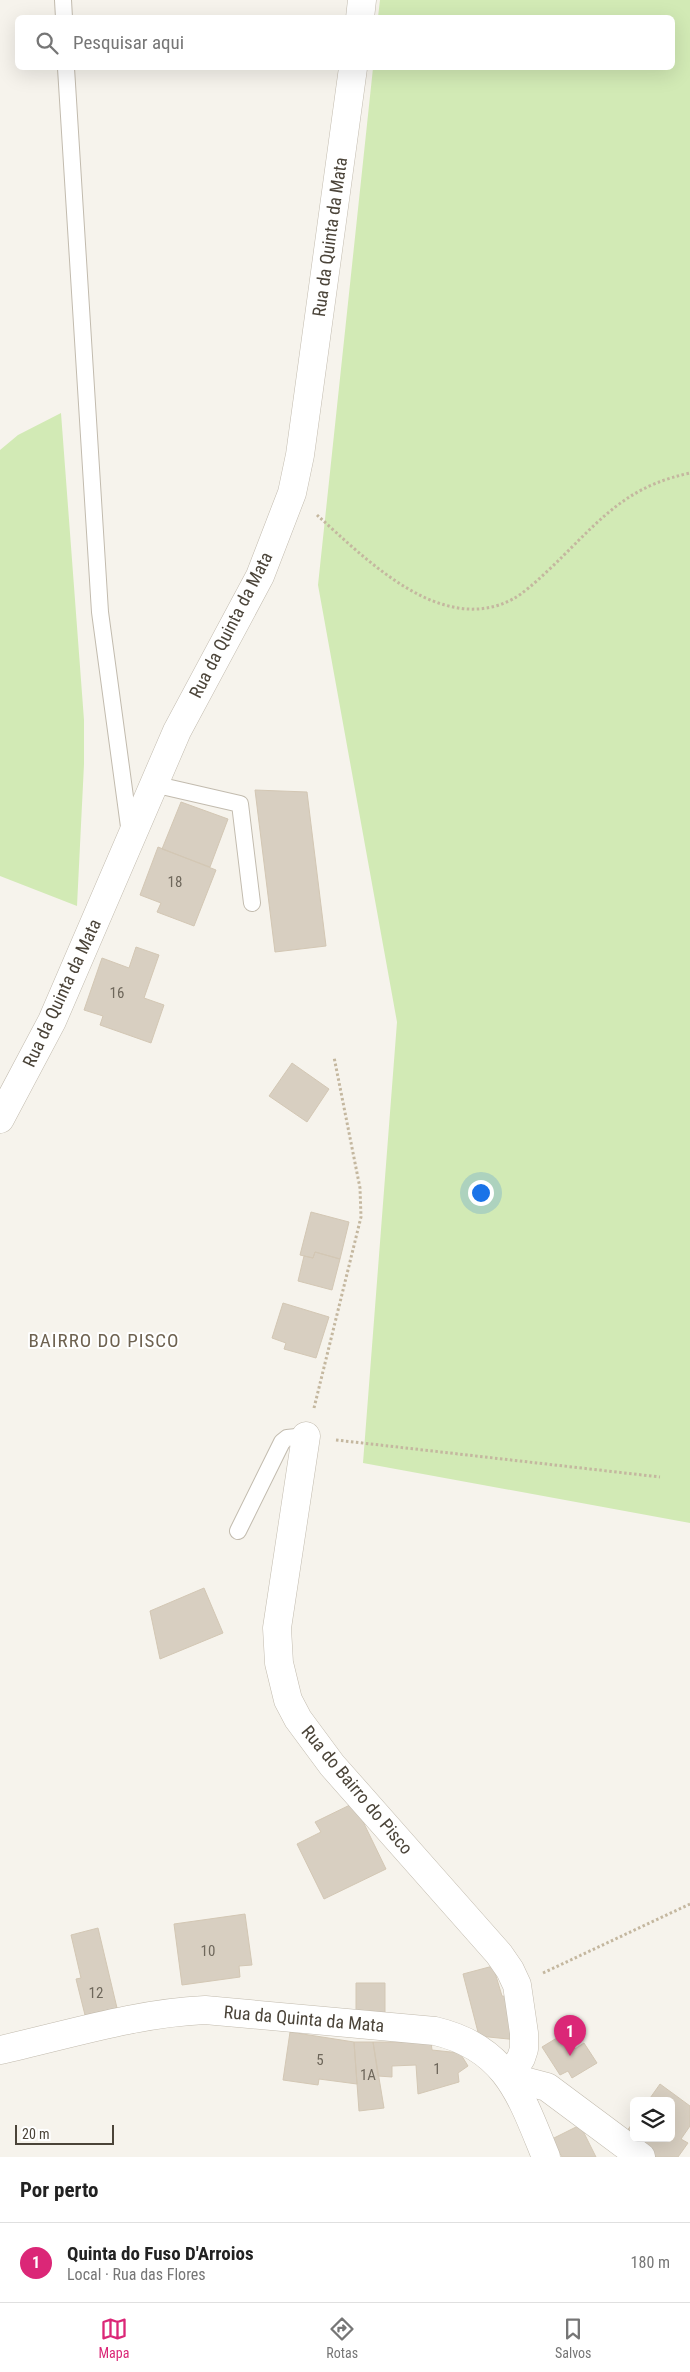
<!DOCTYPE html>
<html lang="pt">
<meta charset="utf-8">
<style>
:root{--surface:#fff;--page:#f6f6f6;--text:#222;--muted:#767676;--line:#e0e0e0;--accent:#db2777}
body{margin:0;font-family:"Roboto Condensed",sans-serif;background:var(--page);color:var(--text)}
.controls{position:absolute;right:15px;bottom:15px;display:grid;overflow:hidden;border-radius:8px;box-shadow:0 5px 20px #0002}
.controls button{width:45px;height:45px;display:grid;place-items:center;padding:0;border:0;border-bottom:1px solid var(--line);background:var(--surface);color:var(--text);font:25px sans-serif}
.scale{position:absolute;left:15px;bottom:12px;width:99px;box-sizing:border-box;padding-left:5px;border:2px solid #4b4439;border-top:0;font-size:14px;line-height:18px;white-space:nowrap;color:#4b4439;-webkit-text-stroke:4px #fff;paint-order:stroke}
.you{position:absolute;left:480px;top:1192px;width:18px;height:18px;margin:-12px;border:4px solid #fff;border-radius:50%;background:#1a73e8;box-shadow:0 0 0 8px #1a73e833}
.badge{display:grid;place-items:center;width:32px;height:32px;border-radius:50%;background:var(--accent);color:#fff;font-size:16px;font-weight:700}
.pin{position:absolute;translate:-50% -41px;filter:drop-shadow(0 1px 2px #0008)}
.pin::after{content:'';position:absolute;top:26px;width:18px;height:15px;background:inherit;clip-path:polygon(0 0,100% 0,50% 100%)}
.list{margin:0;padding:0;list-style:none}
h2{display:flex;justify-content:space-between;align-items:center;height:65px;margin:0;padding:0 20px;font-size:21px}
h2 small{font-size:16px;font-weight:400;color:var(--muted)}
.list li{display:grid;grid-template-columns:32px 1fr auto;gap:15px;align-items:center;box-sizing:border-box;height:80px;padding:0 20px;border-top:1px solid var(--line)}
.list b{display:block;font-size:19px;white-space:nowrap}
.list p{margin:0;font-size:16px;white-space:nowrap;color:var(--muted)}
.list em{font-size:16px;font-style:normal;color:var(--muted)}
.icon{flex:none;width:28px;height:28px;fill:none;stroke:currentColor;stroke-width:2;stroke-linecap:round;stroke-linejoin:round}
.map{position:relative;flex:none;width:690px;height:2157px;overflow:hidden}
.search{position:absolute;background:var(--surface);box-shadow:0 5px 20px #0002;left:15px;right:15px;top:15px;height:55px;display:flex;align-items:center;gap:12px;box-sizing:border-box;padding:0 18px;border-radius:8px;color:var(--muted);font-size:19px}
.sheet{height:145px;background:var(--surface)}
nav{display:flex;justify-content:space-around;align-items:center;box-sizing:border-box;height:70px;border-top:1px solid var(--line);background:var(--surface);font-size:14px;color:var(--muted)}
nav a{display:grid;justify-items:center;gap:2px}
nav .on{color:var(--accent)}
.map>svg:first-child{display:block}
</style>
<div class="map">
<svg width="690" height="2157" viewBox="0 0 690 2157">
<rect width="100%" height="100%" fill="#f6f3ec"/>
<!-- green -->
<path fill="#d2eab5" d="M380,0H690V1523L363,1463L397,1022L318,585L373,68H672V18L378,17Z
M61,413L84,720V764L77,906L0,876V450L18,435Z"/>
<!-- building -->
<path fill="#d8cfc1" stroke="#d3c7b4" d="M255,790L307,792L326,946L275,952Z
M181,802L228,819L210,867L162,849Z
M158,847L216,870L194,926L157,912L161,903L140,895Z
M136,947L159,955L144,998L164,1005L151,1043L100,1025L103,1016L84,1010L102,958L129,968Z
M292,1063L329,1089L307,1122L269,1096Z
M311,1212L349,1222L340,1259L315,1252L313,1258L300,1255Z
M315,1252L340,1259L332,1290L298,1281L304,1256L313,1258Z
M283,1303L329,1317L316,1358L284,1349L286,1343L272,1338Z
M204,1588L223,1633L160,1659L150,1611Z
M354,1803L386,1869L324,1899L297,1844L321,1832L315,1822Z
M245,1914L252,1965L239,1966L240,1977L182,1985L174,1924Z
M98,1928L117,2008L85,2015L76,1979L81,1978L71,1935Z
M493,1966L502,1996L512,1997L518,2040L479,2036L463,1974Z
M356,1983H385V2021H356Z
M290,2032L354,2042L357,2084L319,2079L318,2085L283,2080Z
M565,2033L575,2049L584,2043L597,2063L572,2078L568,2071L560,2075L542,2047Z
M354,2042H373L384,2108L359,2111Z
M373,2042H431L432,2050L460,2053L468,2066L458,2073L459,2082L418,2094L416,2065L392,2066V2077L378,2076Z
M660,2084L690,2106V2126L681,2139L688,2143L678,2157H650L622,2138L634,2121V2138H671V2101H648Z
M580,2125L596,2157H562L552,2139Z"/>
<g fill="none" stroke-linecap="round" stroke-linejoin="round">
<defs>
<path id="service" d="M63,0L64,18
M66,68L100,612L130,834
M153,784L240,804L252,903
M238,1531L282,1442L287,1438L306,1436"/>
<path id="minor" d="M306,1436L277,1628L279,1663L288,1700L298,1719L332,1765L499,1954L510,1970L517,1985L524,2033V2049L521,2058L509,2077L547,2087L641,2157"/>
<path id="tertiary" d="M360,18L362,0
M0,1119L52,1021L177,731L260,576L292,493L300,455L353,68
M0,2050C67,2035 136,2013 205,2010L435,2031C507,2048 521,2096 546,2157"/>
</defs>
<!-- service casing -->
<use href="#service" stroke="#c2bbae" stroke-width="18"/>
<!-- minor casing -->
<use href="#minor" stroke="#c2bbae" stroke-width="29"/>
<!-- tertiary casing -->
<use href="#tertiary" stroke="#c2bbae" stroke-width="29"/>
<!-- path -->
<path stroke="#c4b79f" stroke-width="3" stroke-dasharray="2.5 2.5" stroke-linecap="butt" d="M317,515C366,559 441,637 513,599C530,590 563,556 578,541C614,505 639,484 690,473
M314,1408L361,1217L360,1188L334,1057
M336,1440L660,1477
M543,1973L690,1904"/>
<!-- service -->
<use href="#service" stroke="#fff" stroke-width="16"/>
<!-- minor -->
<use href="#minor" stroke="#fff" stroke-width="28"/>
<!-- tertiary -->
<use href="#tertiary" stroke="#fff" stroke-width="28"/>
</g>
<g text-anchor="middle" stroke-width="4" stroke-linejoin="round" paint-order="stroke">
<!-- number labels -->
<g font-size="15" fill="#6e675b">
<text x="175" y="887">18</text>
<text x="117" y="998">16</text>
<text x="208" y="1956">10</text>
<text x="96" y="1998">12</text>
<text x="320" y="2065">5</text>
<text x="437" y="2074">1</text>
<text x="368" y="2080">1A</text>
</g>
<!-- street labels -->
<g font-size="18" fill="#4b4439" stroke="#fff">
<text transform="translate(330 237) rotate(-82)" y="6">Rua da Quinta da Mata</text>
<text transform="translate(231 625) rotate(-63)" y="6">Rua da Quinta da Mata</text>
<text transform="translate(62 993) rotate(-65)" y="6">Rua da Quinta da Mata</text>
<text transform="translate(357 1790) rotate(50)" y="6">Rua do Bairro do Pisco</text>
<text transform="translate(304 2019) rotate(5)" y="6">Rua da Quinta da Mata</text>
</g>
<!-- neighbourhood labels -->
<g font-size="19" letter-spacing="1" fill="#6e6250" stroke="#fff">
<text x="104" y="1347">BAIRRO DO PISCO</text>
</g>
</g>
</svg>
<div class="controls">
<button><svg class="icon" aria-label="layers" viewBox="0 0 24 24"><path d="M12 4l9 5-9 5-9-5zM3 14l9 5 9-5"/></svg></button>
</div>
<div class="scale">20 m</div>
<div class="you"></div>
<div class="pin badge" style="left:570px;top:2056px">1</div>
<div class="search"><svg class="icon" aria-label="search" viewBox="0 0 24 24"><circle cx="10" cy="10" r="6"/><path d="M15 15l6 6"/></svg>Pesquisar aqui</div>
</div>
<section class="sheet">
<h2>Por perto<small></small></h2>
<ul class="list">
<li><span class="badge">1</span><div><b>Quinta do Fuso D'Arroios</b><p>Local · Rua das Flores</p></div><em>180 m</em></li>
</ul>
</section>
<nav>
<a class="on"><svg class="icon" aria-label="map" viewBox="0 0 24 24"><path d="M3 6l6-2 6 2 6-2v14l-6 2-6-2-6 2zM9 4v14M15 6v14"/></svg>Mapa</a>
<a><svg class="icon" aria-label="directions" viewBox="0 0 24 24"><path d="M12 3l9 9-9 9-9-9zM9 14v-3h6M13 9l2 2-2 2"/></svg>Rotas</a>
<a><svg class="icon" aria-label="saved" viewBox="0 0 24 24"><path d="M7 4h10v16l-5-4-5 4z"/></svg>Salvos</a>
</nav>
